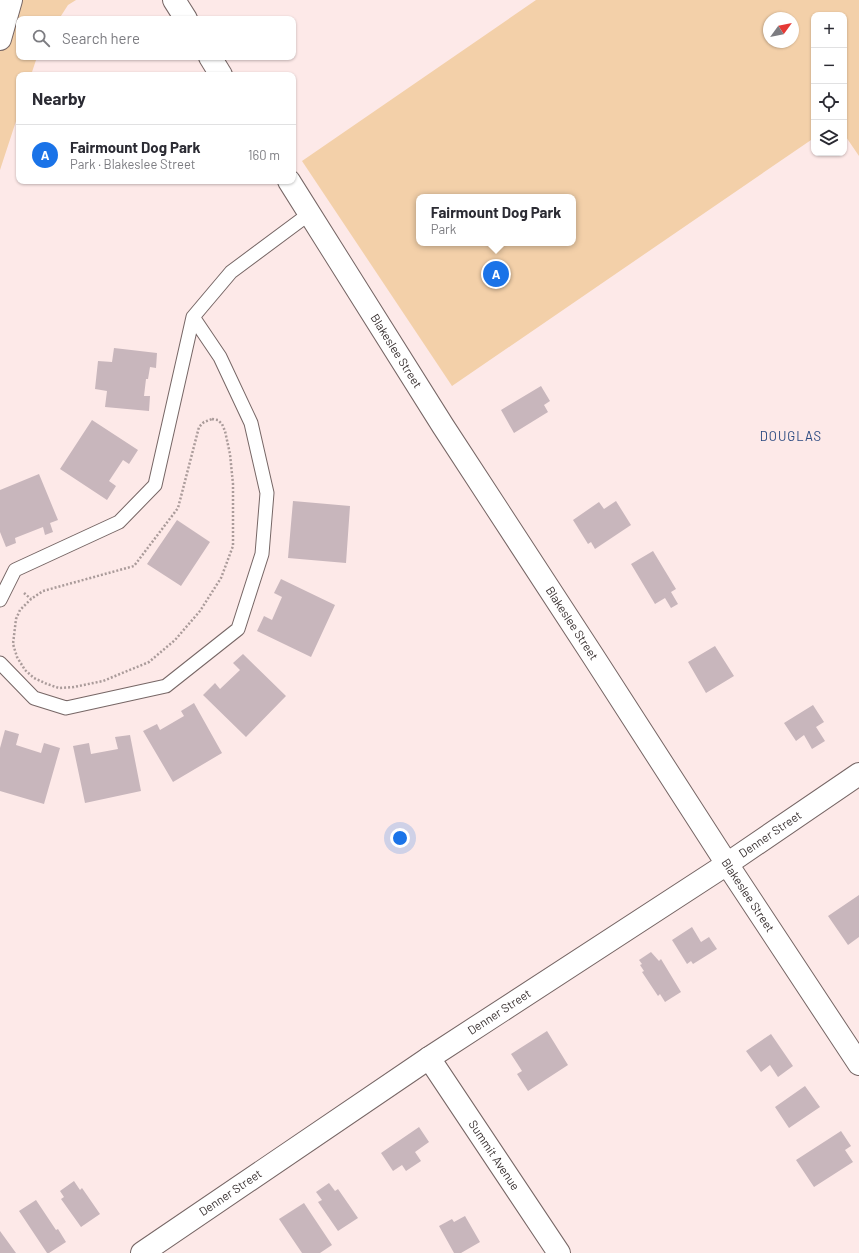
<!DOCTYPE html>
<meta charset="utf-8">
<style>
:root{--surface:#fff;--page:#f2f2f3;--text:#2b2b33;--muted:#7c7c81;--line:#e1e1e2;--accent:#1a73e8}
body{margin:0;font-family:Barlow,sans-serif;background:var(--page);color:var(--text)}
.controls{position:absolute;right:12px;top:12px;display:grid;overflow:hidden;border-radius:8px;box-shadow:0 1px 3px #0004}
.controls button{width:36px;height:36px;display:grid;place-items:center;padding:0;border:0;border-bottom:1px solid var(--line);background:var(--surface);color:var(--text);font:20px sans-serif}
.compass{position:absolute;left:763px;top:12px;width:36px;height:36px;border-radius:50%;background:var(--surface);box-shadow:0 1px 3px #0004;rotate:57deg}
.you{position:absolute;left:400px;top:838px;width:14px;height:14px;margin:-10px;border:3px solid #fff;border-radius:50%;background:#1a73e8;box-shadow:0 0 0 6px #1a73e833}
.badge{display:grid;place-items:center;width:26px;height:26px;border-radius:50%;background:var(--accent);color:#fff;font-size:13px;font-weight:700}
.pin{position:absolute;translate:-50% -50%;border:2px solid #fff;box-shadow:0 1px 4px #0006}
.popup{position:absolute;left:416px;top:194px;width:160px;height:52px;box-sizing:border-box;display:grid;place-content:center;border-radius:8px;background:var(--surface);filter:drop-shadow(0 1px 3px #0005);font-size:13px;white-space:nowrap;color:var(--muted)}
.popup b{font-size:15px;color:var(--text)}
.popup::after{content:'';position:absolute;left:50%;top:100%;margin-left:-8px;border:8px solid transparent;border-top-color:var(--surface)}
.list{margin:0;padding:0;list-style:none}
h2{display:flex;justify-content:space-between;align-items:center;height:52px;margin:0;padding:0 16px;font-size:17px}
h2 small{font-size:13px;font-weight:400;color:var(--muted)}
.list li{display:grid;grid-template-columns:26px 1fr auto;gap:12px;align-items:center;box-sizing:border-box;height:60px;padding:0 16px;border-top:1px solid var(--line)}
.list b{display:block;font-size:15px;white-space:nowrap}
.list p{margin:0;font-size:13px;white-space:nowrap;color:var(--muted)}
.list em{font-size:13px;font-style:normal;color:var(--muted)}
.icon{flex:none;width:22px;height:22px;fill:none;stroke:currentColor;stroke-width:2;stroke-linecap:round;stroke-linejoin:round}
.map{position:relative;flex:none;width:859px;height:1253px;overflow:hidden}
.search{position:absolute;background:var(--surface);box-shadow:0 1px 3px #0004;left:16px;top:16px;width:280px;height:44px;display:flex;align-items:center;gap:10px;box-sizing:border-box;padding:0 14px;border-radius:8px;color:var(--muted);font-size:15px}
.panel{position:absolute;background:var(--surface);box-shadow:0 1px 3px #0004;left:16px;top:72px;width:280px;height:112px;border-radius:8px}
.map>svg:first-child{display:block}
</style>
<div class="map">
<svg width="859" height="1253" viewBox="0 0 859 1253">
<rect width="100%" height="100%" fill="#fde9e8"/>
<!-- green -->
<path fill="#f3d0a9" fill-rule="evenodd" d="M0,0H76L68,5L59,19H19V57H37L31,75H19V112L0,170Z
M536,0H859V156L844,134V15H814V138L452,386L302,161ZM769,18H793V42H769ZM419,197H573V243H419Z"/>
<!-- building -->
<path fill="#c8b6bc" d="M114,348L157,353L156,368L150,367L148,379H146L144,396H150L149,411L105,407L107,391L95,389L98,361L112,362Z
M541,386L550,401L544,405L548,412L514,433L501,410Z
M92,420L138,450L129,464L123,460L109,481L116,486L107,500L60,469Z
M39,474L58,520L50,523L53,532L45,535L43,527L15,538L16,543L6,547L0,532V490Z
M293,501L350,506L346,563L288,558Z
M616,501L631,525L595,549L591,542L588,544L573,520L599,502L604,509Z
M177,520L210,542L181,586L147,564Z
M653,551L676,589L671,592L678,604L671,608L665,598L655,604L631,564Z
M281,579L335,605L311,657L257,631L264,616L272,620L282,597L274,593Z
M715,646L734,676L706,693L688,662Z
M243,654L286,696L246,737L203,695L215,683L220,689L240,670L233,663Z
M194,703L222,753L173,782L143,731L157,724L160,730L184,716L181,711Z
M813,705L824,722L816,727L825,741L812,749L804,735L796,741L784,723Z
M5,730L19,734L16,745L41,753L44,743L60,748L44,804L0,791V748Z
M130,735L141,791L85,803L73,746L89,743L91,754L118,749L115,737Z
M859,895V937L848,945L828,916Z
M692,927L701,942L709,937L717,949L693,964L691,961L687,964L672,940Z
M651,952L659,961L661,959L681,992L665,1002L660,994L658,996L642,972L644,971L640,965L642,964L639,960Z
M547,1031L568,1065L528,1091L517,1074L522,1071L511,1054Z
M771,1034L793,1066L778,1077L770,1065L761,1072L746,1051Z
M805,1086L820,1107L789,1128L775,1107Z
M419,1127L429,1142L415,1152L421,1161L406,1171L402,1165L393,1171L381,1153Z
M841,1131L851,1146L845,1150L853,1162L814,1187L796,1160Z
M74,1181L80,1190L82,1188L100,1214L81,1227L61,1199L64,1197L60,1191Z
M329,1183L335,1191L338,1189L358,1218L338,1231L318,1202L322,1200L316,1192Z
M36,1200L56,1230L58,1229L66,1242L49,1253H47L19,1211Z
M304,1203L332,1245L320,1253H302L279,1219Z
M465,1216L480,1242L461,1253H454L439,1226L452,1219L454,1222Z
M0,1231L16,1253H0Z"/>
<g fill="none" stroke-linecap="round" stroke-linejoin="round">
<defs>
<path id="service" d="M0,600L15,570L119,522L155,485L193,317L231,272L309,214
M0,663L34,698L66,708L166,686L238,629L262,554L267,493L251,423L220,357L193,317"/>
<g id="minor">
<path d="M174,0L186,19"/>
<path d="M0,39L11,0"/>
<path d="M210,57L221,75"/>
<path id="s1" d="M289,181L443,426L593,656L727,864L859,1064"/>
<path id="s2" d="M429,1058L559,1253"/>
<path id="s3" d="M142,1253L429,1058L727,864L859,774"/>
</g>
</defs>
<!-- service casing -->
<use href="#service" stroke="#766665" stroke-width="15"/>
<!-- minor casing -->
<use href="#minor" stroke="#766665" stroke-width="24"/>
<!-- path -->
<path stroke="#aa9b9a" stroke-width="2.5" stroke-dasharray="2 2" stroke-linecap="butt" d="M212,419L218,420L222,424L225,431L230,454L233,484V546L221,578L200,611L175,640L149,662L103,681L74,687L59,688L47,684L34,678L25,670L17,657L13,644L16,619L20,610L31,599L43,591L134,566L178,508L199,427L204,422Z
M24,593L31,599"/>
<!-- service -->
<use href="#service" stroke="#fff" stroke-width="13"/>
<!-- minor -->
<use href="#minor" stroke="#fff" stroke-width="22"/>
</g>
<g text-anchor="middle" stroke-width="3" stroke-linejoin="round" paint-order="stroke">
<!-- street labels -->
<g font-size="12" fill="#393131" stroke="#fde9e8">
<text dy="4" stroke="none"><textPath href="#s1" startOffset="201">Blakeslee Street</textPath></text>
<text dy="4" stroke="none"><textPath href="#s1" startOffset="525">Blakeslee Street</textPath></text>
<text dy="4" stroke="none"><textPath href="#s3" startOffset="755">Denner Street</textPath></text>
<text dy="4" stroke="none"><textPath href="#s1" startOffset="849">Blakeslee Street</textPath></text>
<text dy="4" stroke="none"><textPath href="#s3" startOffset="431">Denner Street</textPath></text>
<text dy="4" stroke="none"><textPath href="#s2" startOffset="117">Summit Avenue</textPath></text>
<text dy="4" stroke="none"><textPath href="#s3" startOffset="107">Denner Street</textPath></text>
</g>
<!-- neighbourhood labels -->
<g font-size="13" letter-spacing="1" fill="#2a4980" stroke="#fde9e8">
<text x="791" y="441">DOUGLAS</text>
</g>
</g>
</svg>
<div class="controls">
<button>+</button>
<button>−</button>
<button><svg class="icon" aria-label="locate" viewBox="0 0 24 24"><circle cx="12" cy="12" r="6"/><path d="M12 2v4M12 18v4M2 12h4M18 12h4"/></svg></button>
<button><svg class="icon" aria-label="layers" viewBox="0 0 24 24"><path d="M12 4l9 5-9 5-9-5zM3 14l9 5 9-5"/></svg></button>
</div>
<svg class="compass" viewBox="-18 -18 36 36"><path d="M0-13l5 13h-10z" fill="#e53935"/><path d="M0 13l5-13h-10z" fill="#7c7c81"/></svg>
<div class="you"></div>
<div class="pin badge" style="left:496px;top:274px">A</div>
<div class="popup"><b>Fairmount Dog Park</b>Park</div>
<div class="search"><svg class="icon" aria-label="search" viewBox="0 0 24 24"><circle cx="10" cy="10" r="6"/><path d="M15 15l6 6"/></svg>Search here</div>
<section class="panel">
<h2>Nearby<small></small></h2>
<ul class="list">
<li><span class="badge">A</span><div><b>Fairmount Dog Park</b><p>Park · Blakeslee Street</p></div><em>160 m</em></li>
</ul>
</section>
</div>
